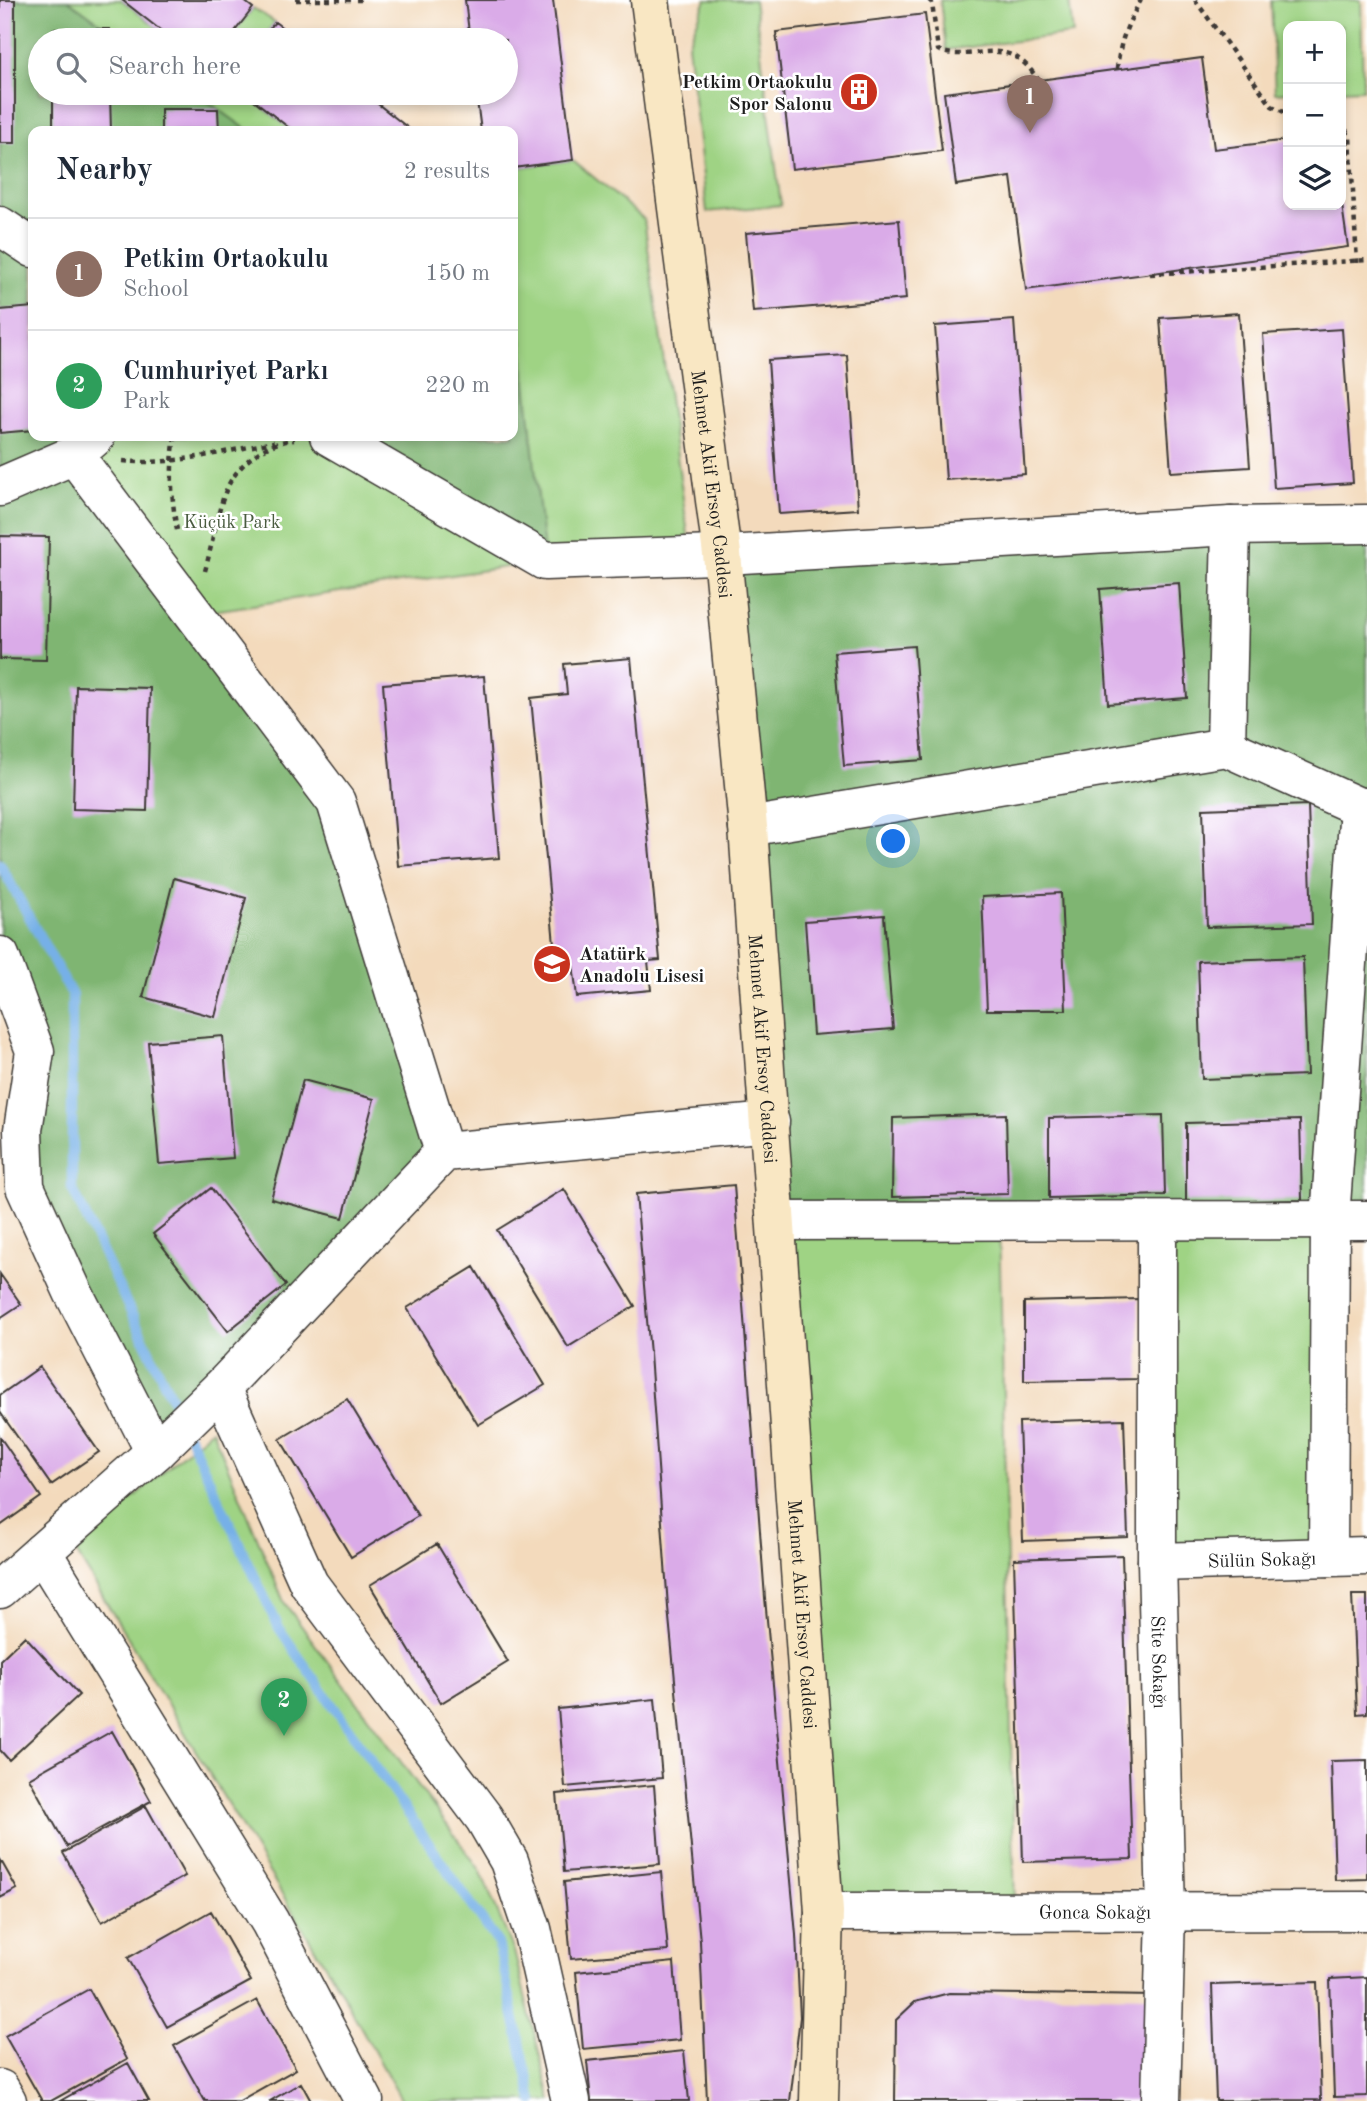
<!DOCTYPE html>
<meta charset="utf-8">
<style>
:root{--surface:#fff;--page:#f2f2f3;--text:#1f2937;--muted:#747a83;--line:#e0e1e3;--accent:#c8321e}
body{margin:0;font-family:"Old Standard TT",serif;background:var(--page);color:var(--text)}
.controls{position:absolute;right:21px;top:21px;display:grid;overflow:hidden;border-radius:14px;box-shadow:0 4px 10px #0003}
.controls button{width:63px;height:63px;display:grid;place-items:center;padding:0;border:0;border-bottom:2px solid var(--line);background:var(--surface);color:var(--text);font:35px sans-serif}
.you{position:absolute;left:894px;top:842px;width:24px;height:24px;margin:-18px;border:5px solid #fff;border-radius:50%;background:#1a73e8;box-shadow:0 0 0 10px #1a73e833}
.badge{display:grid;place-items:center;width:46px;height:46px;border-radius:50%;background:var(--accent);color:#fff;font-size:23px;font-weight:700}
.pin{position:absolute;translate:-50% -58px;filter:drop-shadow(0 2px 4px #0008)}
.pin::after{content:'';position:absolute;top:37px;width:24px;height:21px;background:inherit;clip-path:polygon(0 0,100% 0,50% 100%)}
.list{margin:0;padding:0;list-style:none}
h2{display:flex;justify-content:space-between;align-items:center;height:91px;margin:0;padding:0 28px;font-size:30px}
h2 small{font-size:23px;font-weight:400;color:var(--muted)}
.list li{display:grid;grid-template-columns:46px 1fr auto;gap:21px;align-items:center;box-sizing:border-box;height:112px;padding:0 28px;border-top:2px solid var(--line)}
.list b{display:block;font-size:26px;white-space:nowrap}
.list p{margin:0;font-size:23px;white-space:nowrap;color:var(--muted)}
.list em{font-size:23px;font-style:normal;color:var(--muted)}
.icon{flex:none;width:38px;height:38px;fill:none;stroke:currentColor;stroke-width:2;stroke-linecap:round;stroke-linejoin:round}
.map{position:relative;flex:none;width:1367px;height:2101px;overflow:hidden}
.search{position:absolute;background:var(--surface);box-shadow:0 4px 10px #0003;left:28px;top:28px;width:490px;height:77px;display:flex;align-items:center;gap:18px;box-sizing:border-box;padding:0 24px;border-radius:38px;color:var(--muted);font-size:26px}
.panel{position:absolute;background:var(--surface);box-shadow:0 4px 10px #0003;left:28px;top:126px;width:490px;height:315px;border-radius:14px}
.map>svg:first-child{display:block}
</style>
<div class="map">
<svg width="1367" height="2101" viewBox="0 0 1367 2101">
<rect width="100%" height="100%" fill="#fff"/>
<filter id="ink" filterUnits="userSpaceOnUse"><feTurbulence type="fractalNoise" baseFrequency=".0143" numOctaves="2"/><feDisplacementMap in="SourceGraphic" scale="14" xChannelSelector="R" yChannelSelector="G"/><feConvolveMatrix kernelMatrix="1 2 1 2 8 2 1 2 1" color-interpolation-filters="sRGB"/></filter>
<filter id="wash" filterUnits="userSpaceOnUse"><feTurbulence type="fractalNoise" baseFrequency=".00686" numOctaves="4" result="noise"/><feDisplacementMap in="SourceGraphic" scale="28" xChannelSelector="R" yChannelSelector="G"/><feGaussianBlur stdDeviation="1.57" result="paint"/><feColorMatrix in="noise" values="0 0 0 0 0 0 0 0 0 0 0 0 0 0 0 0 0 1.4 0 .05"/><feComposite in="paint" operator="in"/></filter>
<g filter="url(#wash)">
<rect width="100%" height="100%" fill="#f3dabc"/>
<!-- green -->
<path fill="#9fd384" stroke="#5e7850" stroke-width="2" d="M43,0H122L173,40H101Z
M706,0H754L781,205L707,212L688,44Z
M940,0H1069L1073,34L946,50Z
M1271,0H1361L1363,89L1341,90V26H1288V92L1275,93Z
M253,8L275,22L261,40H228Z
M178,93H245L293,131H234Z
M573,160L644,219L691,556L545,561L193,614L74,455L96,436H329L544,561L520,328L513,323V168Z
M1330,1219L1328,1557L1157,1562V1221Z
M776,1221H999L1015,1912H824Z
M212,1429L284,1602L480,1870L514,1951L551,2101H402L340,1990L74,1549Z"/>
<!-- forest -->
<path fill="#7fb572" stroke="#4e6847" stroke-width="2" d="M0,0H68L124,40H40V93H196L249,131H33V436H96L74,455L336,802L444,1152L155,1452L25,1187L35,1051L0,956Z
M513,323L520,328L545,561L329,436H513Z
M1367,524V1220L776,1221L722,554Z"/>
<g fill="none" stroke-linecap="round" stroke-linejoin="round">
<!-- stream -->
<path stroke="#76b0e7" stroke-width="10" d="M0,864L72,995V1188L181,1418
M187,1432L279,1628L498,1943L533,2101"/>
</g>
<g id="blocks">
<!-- building -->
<path fill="#daabe8" d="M0,0H15V143H0Z
M122,0H243L253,8L228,40H173Z
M465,0H553L573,160L513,168V131H481L476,93H506V40H470Z
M925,14L942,151L792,169L776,32Z
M275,22L298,40H261Z
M53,29H110V40H53Z
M1202,58L1214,149L1288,140V205H1342L1348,247L1026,290L1011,177L956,185L944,93Z
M53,93H110L111,131H53Z
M245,93H364L412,131H293Z
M161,109H218L219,131H161Z
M899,220L906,299L753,312L746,233Z
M33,307V430L0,433V310Z
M1239,313L1250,467L1171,472L1160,318Z
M1014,320L1025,474L946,480L935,326Z
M1342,329L1353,483L1274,488L1263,334Z
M847,355L858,509L779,514L768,360Z
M0,536L49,537L46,660L0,659Z
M1179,583L1187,698L1108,704L1100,589Z
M914,646L923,760L844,766L834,652Z
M631,658L660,960L648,961L651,990L577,997L573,964L556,965L531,698L567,694L564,664Z
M484,676L499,858L398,866L383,684Z
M76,686L150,688L147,811L73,809Z
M1308,805L1312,924L1207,927L1203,809Z
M174,878L246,898L215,1017L143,997Z
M1061,893L1066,1010H987L982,897Z
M884,915L893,1029L813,1035L805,921Z
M1303,957L1307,1075L1202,1079L1198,961Z
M223,1036L233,1158L159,1164L148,1042Z
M303,1080L374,1099L343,1218L271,1199Z
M1006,1114L1008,1194L892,1197L893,1118Z
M1163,1115L1165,1195L1049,1198V1118Z
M1300,1120L1302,1200L1186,1202V1123Z
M734,1185L765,1598L796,1935L800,2017L790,2101H707L700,1941L668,1607L650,1354L636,1194Z
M211,1188L286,1285L228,1331L153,1234Z
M564,1189L635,1306L568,1347L497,1230Z
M474,1267L545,1385L478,1425L407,1308Z
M0,1274L21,1304L0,1318Z
M1138,1299L1140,1379L1024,1381V1302Z
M40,1367L99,1452L51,1485L0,1412V1395Z
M347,1399L418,1516L351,1557L280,1439Z
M1124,1419L1128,1537L1023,1541L1019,1422Z
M0,1437L41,1497L0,1526Z
M437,1544L508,1662L441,1703L370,1585Z
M1122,1555L1132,1859L1023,1862L1014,1559Z
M1352,1595H1367V1713L1357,1714Z
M25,1636L79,1695L9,1760L0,1750V1660Z
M655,1699L662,1778L565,1787L558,1709Z
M112,1731L151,1801L67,1847L29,1778Z
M1367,1760V1879L1335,1880L1331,1761Z
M654,1785L660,1864L564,1872L557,1794Z
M146,1806L185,1876L102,1922L63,1853Z
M0,1859L17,1889L0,1898Z
M661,1872L668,1951L571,1959L564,1882Z
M211,1911L251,1981L167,2027L128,1958Z
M674,1962L680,2040L583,2049L576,1972Z
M1367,1977V2096L1334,2097L1330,1979Z
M1317,1982L1321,2100L1216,2101L1212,1985Z
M89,1989L127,2059L51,2101H42L5,2036Z
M949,1993L1156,1996L1154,2101H895L896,2020L915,2002Z
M257,2000L296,2069L239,2101H205L174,2046Z
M684,2051L689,2101H591L587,2061Z
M128,2063L149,2101H60Z
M301,2083L311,2101H270Z"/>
</g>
</g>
<g filter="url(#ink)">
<use href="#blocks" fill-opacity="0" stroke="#3c3834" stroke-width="2"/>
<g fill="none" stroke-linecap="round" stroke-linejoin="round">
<defs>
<g id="street">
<path d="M0,226L33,248"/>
<path d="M329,436L545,561L743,554L1231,526L1367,524"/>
<path d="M74,455L336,802L444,1152"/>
<path d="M0,487L74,455L96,436"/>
<path d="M1226,747L1231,526"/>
<path d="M748,827L1226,747L1359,807"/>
<path d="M0,956L35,1051L23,1130L25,1187L73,1292L155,1452"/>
<path d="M776,1221L1367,1220"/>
<path id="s1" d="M1157,1221V1562L1166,1912L1161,2101"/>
<path d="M221,1388L309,1584L484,1818L509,1861L532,1929L571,2101"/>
<path d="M42,1552L270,1922L364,2101"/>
<path d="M1328,1557L1330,1219L1359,807H1367"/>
<path id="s2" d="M1157,1562L1367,1556"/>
<path d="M0,1589L155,1452L221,1388L444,1152L770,1122"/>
<path id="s3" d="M824,1912L1367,1911"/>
<path d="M0,2089L7,2101"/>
</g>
<g id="secondary">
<path id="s4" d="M650,0L722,554L748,827L824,1912L819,2101"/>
</g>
</defs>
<!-- street casing -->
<use href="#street" stroke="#3c3834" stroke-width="41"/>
<!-- secondary casing -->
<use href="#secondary" stroke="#3c3834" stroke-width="41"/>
<!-- path -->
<path stroke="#3c3834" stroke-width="4.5" stroke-dasharray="5 5" stroke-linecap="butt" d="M296,0H364
M929,0L932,3L938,50C963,62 995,42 1019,59C1027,64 1033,73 1038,79
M1195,0L1272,106L1288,114
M1117,69C1120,40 1127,25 1141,0
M1341,121L1350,137L1357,263
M1150,274L1367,260
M175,436C170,468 171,498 177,530
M123,461C174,466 225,451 274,442
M205,571C212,546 217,511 227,488C239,462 267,442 294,440"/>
<!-- street -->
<use href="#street" stroke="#fff" stroke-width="38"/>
<!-- secondary -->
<use href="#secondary" stroke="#f9e7c3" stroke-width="38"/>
</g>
</g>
<!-- icons -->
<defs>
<symbol id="building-disc" viewBox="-11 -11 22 22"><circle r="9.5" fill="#c8321e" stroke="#fff"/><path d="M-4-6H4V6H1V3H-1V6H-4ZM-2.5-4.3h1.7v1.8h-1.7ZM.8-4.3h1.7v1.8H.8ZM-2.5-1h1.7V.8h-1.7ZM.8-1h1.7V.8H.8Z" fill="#fff"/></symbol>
<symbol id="school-disc" viewBox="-11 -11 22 22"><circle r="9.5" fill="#c8321e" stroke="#fff"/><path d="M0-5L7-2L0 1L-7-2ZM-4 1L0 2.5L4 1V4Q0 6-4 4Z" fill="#fff"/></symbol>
</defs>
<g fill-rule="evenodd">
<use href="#building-disc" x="837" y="70" width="44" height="44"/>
<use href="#school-disc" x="530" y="942" width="44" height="44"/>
</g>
<g text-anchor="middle" stroke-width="5" stroke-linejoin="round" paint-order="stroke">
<!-- poi labels -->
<g font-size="19" font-weight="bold" fill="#1c1c1c" stroke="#fff" text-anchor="end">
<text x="832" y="88">Petkim Ortaokulu<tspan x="832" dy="22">Spor Salonu</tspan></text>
<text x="579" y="960" text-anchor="start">Atatürk<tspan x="579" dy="22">Anadolu Lisesi</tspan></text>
</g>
<!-- street labels -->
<g font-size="19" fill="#1c1c1c" stroke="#fff">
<text dy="7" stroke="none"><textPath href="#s4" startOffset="488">Mehmet Akif Ersoy Caddesi</textPath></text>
<text dy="7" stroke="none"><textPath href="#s4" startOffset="1055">Mehmet Akif Ersoy Caddesi</textPath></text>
<text dy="7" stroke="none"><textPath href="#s2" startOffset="105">Sülün Sokağı</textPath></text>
<text dy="7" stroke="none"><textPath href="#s4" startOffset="1622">Mehmet Akif Ersoy Caddesi</textPath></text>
<text dy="7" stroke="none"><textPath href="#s1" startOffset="441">Site Sokağı</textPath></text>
<text dy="7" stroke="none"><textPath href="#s3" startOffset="271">Gonca Sokağı</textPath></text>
</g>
<!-- park labels -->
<g font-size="19" fill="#4a5c40" stroke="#fff">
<text x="232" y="528">Küçük Park</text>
</g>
</g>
</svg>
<div class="controls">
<button>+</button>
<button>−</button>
<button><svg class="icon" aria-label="layers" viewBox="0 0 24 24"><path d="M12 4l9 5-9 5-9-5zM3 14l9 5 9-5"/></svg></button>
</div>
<div class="you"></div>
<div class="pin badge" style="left:1030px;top:133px;background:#8d6e63">1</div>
<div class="pin badge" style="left:284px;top:1736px;background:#2e9e5b">2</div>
<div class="search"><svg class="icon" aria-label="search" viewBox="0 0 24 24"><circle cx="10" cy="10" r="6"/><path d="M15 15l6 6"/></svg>Search here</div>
<section class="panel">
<h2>Nearby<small>2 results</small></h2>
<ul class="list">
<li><span class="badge" style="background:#8d6e63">1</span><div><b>Petkim Ortaokulu</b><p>School</p></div><em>150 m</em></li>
<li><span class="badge" style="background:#2e9e5b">2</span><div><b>Cumhuriyet Parkı</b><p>Park</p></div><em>220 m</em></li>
</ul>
</section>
</div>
